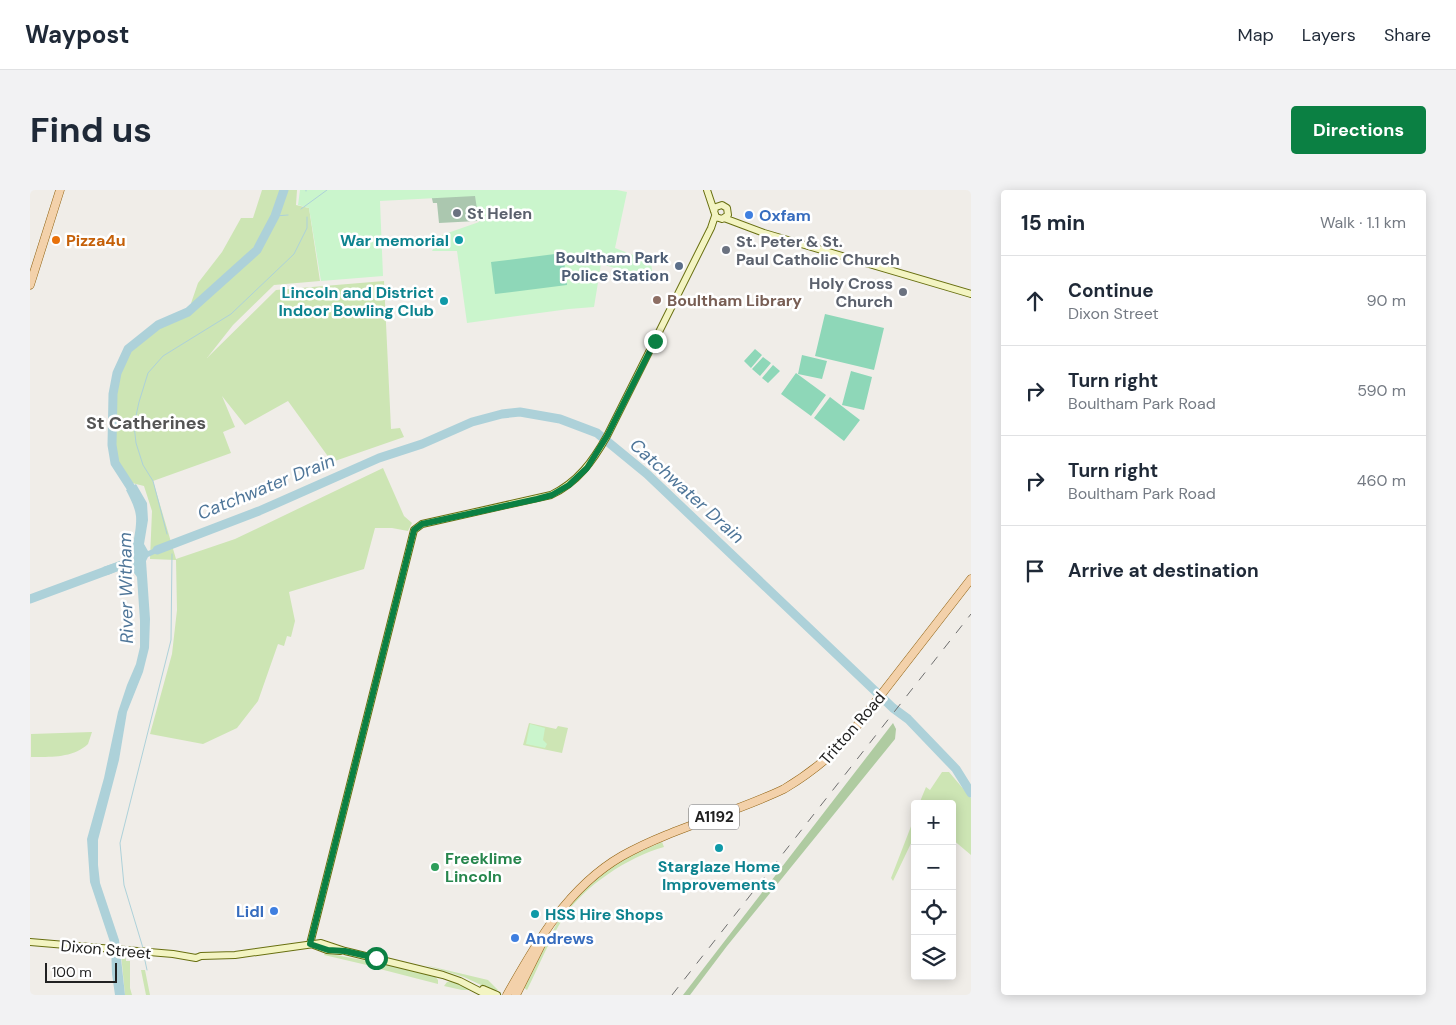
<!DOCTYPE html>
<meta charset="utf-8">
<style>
:root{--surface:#fff;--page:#f2f2f3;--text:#1f2937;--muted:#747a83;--line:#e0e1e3;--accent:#0b8043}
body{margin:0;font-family:"DM Sans",sans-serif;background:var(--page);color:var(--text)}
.controls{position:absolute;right:15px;bottom:15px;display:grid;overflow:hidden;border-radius:5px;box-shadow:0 2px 12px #0003}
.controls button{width:45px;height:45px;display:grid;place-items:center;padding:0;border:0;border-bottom:1px solid var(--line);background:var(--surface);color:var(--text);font:25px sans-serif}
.scale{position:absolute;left:15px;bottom:12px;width:72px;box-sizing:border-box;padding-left:5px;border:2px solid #212121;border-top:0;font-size:14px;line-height:18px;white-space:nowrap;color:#212121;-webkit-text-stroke:4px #fff;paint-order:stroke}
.stop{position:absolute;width:15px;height:15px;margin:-11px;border:4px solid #0b8043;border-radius:50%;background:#fff}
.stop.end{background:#0b8043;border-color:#fff;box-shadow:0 1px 5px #0008}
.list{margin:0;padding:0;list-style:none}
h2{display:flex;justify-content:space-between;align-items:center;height:65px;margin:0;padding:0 20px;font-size:21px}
h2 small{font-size:16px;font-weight:400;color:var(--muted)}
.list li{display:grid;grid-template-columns:32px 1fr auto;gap:15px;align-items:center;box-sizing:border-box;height:90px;padding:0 20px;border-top:1px solid var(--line)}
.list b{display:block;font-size:19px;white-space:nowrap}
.list p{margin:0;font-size:16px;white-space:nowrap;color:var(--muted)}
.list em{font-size:16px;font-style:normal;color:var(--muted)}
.icon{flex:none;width:28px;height:28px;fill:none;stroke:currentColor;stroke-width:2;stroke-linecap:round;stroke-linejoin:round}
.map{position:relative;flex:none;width:941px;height:805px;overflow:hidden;border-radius:5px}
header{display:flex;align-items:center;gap:30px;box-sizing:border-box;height:70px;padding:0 25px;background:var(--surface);border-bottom:1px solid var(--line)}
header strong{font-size:24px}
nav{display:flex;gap:28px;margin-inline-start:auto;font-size:18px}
.intro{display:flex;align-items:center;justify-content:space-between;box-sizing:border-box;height:120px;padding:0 30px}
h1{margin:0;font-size:35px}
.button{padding:12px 22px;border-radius:5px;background:var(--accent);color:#fff;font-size:18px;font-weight:700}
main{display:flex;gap:30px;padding:0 30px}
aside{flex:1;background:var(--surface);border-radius:5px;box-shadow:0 2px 12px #0003}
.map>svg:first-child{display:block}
</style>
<header>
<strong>Waypost</strong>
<nav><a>Map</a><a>Layers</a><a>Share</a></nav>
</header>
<div class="intro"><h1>Find us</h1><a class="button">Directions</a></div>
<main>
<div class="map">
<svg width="941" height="805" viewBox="0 0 941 805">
<rect width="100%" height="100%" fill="#f0ede8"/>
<!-- grass -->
<path fill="#cde5b4" d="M232,0H267L266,15L279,18L290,91L244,95L203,135L177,168L246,100L354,91L361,239L370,238L374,247L302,272L258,211L215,235L192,206L205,237L193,242L201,263L123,291L146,369L205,349L353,278L374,326L382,333L378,341L362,338H345L334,379L259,402L265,431L261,447L257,446L254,456L248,454L228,511L207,538L173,554L120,544L142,464L147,420L146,370L120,369L122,321L114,296L98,292L85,273L82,255L83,204L87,183L98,159L128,135L158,122L168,93L192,62L211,28H223Z
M499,533L526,539L528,536L538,538L532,563L493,555Z
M62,542L58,554C43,568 21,567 1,567V544Z
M912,582H919L941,608V665L922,649V614H889L896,597L900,600Z
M885,626V645L863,691L861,688Z
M632,652L634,657C598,667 554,696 534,727C519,750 509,776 497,800L494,798L532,723L559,694L591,670Z
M295,763L338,771L341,773V776L294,765Z
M91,764L96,765V771H100V798L102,805H95Z
M353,773L404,785L408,790V794L346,778L349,774Z
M395,775L458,790L468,800L464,801L434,787Z
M111,780H115L120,805H116Z
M422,791L441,800H432L414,796L417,792Z"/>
<!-- forest -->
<path fill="#afcba1" d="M863,533L866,539L865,549L697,756L660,805H653Z"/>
<!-- cemetery -->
<path fill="#abc7af" d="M400,0H484L486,12L445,22L447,31L409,33L407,13H403Z"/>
<!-- park -->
<path fill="#caf5cc" d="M270,0H587L597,2L585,58L621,72L623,89L571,74L564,117L539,119L437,133L427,61H402L412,45L449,32L445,6L350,11L353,86L291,91L279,18L268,15Z
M500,534L515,538L513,550L517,554L515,558L496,554Z"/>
<!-- pitch -->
<path fill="#8ed7b8" d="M533,63L537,95L465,104L461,72Z
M795,124L854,138L844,180L785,166Z
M725,159L732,165L721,178L714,171Z
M772,165L797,171L792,189L768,184Z
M733,167L741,173L730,186L722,179Z
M743,175L750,181L738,193L732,188Z
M821,181L842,187L834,220L812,215Z
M766,183L796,205L781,226L751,204Z
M800,207L830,230L814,251L784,228Z"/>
<!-- water -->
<path fill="#add1d9" d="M106,294L117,313L118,330L114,354L118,361L136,354L138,358L118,367L116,371L120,429L119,458L113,482L97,522L89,570L68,650V675L70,693L89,750L95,805H85L82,784L81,755L60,692L57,649L74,588L88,522L97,495L106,474L110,457V431L107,387L99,376L96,368C103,362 107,336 106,326C105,317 100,308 96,300Z
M91,371L94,378L78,385L70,386L73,377Z"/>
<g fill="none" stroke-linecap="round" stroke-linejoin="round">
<!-- stream -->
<path stroke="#add1d9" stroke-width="1" d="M276,1V0
M271,19L297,0
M245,26L258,25
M137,344L123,291L113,275L106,253L104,235L109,212L118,183L133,166L201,124L264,64L277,38V27
M113,758L94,695L90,653L141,450L142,364
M114,766L117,780"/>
<!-- river -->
<path stroke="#add1d9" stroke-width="9" d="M107,307L85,273L82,255L83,204L87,183L98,159L128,135L158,122L227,60L245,26L254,0
M127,360L229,321L349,268L392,254L442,232L472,224L490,222L530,229L567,243L617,284L863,518L878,529L926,579L941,603
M0,409L108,369"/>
<defs>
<path id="secondary" d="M677,0L686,27L692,29L698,25L697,18L692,15L686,17L684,21
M694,28L734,43L941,104
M0,752L143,764L166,768L171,766L205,765L291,753L315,761L413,785L430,791L457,805
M280,754L384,340L392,334L521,305C548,292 563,271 577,246L681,38L685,26
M281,754L297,760L310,761
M453,799L467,805"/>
<path id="primary" d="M0,95L30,0
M477,805C506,753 538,697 592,666C642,638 702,624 754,599C779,584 800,568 819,546L941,389
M486,805L512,753"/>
</defs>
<!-- secondary casing -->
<use href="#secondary" stroke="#686f10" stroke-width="8"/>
<!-- primary casing -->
<use href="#primary" stroke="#8e600f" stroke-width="9"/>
<!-- secondary -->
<use href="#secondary" stroke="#f3f4c2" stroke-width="6"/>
<!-- primary -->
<use href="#primary" stroke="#f3d1aa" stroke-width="8"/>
<!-- rail -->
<path stroke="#6f6f6f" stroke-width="1" stroke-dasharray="10 10" stroke-linecap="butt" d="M642,805L941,424"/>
</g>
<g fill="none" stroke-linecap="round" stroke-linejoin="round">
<!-- route -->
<path stroke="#0b8043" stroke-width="6" d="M346,768L315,761L298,760L280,754L384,340L392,334L507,309L522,305L539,295L557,278L577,246L625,151"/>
</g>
<!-- markers -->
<g fill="#6b7280" stroke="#fff" stroke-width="2">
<circle cx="427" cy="23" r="5"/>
<circle cx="696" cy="60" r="5"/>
<circle cx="873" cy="102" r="5"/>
</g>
<g fill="#3f7fe0" stroke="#fff" stroke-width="2">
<circle cx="719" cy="25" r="5"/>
<circle cx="244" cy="721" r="5"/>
<circle cx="485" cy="748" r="5"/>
</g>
<circle fill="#e8710a" stroke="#fff" stroke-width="2" cx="26" cy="50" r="5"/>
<g fill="#0f9aa8" stroke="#fff" stroke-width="2">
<circle cx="429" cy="50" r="5"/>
<circle cx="414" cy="111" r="5"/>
<circle cx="689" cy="658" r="5"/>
<circle cx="505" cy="724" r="5"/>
</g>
<circle fill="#5c6f8a" stroke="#fff" stroke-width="2" cx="649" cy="76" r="5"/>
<circle fill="#8d6e63" stroke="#fff" stroke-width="2" cx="627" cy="110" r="5"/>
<circle fill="#2e9e5b" stroke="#fff" stroke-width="2" cx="405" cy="677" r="5"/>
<g text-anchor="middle" stroke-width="5" stroke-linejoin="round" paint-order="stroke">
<!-- shield labels -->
<rect fill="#fff" stroke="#646464" stroke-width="1" x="659" y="614.5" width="50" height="25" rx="4"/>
<g font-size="15" font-weight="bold" fill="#212121">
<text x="684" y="632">A1192</text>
</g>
<!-- worship labels -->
<g font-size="16" font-weight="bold" fill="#5b616d" stroke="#fff" text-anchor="start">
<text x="437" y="29">St Helen</text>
<text x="706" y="57">St. Peter &amp; St.<tspan x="706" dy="18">Paul Catholic Church</tspan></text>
<text x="863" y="99" text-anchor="end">Holy Cross<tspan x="863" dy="18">Church</tspan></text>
</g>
<!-- shop labels -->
<g font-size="16" font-weight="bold" fill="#366cbe" stroke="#fff" text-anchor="start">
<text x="729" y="31">Oxfam</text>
<text x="234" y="727" text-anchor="end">Lidl</text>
<text x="495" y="754">Andrews</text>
</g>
<!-- food labels -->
<g font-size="16" font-weight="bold" fill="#c56008" stroke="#fff" text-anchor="start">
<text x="36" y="56">Pizza4u</text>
</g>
<!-- culture labels -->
<g font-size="16" font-weight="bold" fill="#0d838f" stroke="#fff" text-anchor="end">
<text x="419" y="56">War memorial</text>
<text x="404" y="108">Lincoln and District<tspan x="404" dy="18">Indoor Bowling Club</tspan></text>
<text x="689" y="682" text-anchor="middle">Starglaze Home<tspan x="689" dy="18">Improvements</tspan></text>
<text x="515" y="730" text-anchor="start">HSS Hire Shops</text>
</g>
<!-- service labels -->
<g font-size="16" font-weight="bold" fill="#4e5e75" stroke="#fff" text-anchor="end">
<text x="639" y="73">Boultham Park<tspan x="639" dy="18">Police Station</tspan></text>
</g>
<!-- education labels -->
<g font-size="16" font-weight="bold" fill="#785e54" stroke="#fff" text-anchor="start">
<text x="637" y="116">Boultham Library</text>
</g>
<!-- street labels -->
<g font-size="16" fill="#212121" stroke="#fff">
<text transform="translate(822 538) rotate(-49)" y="6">Tritton Road</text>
<text transform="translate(76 759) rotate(5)" y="6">Dixon Street</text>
</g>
<!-- leisure labels -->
<g font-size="16" font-weight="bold" fill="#27864d" stroke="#fff" text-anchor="start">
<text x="415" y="674">Freeklime<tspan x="415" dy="18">Lincoln</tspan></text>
</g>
<!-- neighbourhood labels -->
<g font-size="18" font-weight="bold" fill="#545454" stroke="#fff">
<text x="116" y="239">St Catherines</text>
</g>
<!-- water labels -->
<g font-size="18" font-style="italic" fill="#4f7699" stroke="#fff">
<text transform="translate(236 297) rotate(-22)" y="6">Catchwater Drain</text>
<text transform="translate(657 301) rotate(42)" y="6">Catchwater Drain</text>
<text transform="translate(96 398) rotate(-91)" y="6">River Witham</text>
</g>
</g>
</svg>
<div class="controls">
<button>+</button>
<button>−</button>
<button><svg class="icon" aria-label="locate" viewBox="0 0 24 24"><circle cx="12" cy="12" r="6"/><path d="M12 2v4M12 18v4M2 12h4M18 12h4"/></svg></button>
<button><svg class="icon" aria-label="layers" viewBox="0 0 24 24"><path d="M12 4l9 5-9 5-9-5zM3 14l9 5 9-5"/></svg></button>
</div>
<div class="scale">100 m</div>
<div class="stop" style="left:346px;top:768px"></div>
<div class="stop end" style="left:625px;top:151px"></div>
</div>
<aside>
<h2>15 min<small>Walk · 1.1 km</small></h2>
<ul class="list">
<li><svg class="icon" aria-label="ahead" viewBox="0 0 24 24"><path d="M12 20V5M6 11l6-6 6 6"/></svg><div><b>Continue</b><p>Dixon Street</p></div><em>90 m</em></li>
<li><svg class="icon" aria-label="right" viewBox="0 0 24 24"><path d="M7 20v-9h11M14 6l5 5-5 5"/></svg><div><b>Turn right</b><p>Boultham Park Road</p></div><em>590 m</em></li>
<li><svg class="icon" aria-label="right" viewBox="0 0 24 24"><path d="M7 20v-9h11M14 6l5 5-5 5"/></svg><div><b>Turn right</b><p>Boultham Park Road</p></div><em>460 m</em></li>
<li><svg class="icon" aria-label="arrive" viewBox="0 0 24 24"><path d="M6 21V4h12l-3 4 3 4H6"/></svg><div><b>Arrive at destination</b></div></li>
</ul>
</aside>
</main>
